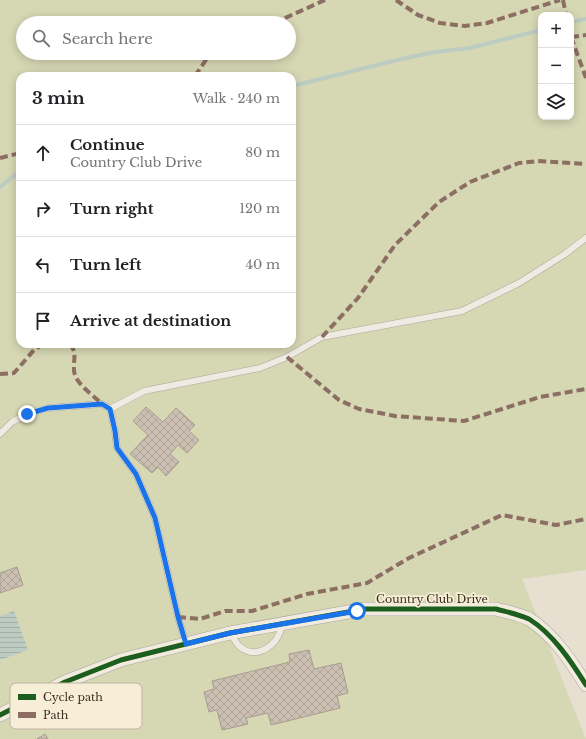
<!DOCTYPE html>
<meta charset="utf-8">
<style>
:root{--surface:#fff;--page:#f2f2f2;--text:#202124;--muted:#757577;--line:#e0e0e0}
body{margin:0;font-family:"Libre Baskerville",serif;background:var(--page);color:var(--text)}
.controls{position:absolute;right:12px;top:12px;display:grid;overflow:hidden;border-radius:8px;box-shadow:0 2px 10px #0003}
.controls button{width:36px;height:36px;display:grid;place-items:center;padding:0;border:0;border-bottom:1px solid var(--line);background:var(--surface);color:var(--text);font:20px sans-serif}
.stop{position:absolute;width:12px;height:12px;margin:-9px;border:3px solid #1a73e8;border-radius:50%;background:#fff}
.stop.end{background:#1a73e8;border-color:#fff;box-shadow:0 1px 4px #0008}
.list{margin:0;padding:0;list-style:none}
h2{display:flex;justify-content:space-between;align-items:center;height:52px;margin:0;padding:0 16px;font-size:17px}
h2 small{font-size:13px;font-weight:400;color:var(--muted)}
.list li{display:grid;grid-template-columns:26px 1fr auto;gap:12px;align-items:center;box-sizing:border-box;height:56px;padding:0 16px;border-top:1px solid var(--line)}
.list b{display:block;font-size:15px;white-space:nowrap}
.list p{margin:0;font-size:13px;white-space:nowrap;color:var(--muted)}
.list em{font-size:13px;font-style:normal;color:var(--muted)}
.icon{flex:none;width:22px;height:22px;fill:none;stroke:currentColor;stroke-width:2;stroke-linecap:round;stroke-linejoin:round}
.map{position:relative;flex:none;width:586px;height:739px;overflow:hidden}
.search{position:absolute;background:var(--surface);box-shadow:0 2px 10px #0003;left:16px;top:16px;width:280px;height:44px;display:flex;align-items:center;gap:10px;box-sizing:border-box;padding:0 14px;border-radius:22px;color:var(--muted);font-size:15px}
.panel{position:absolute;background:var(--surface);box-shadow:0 2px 10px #0003;left:16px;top:72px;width:280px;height:276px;border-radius:12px}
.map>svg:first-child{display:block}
</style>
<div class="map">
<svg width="586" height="739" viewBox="0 0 586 739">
<defs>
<pattern id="water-rules" width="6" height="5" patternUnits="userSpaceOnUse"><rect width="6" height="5" fill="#bcccc2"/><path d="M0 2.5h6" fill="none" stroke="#a2b0a6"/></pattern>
<pattern id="building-cross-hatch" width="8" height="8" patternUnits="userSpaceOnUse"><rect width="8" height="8" fill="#cbbfb2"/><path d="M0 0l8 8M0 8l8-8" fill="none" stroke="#afa499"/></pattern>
</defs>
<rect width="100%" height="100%" fill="#e7e0d1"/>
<!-- grass -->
<path fill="#d6d7b3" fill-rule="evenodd" d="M0,0H586V570L522,579L586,739H0ZM541,15H571V117H541ZM23,23H289V53H23ZM20,76H292V344H20Z"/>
<!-- water -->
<path fill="url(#water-rules)" d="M14,611L28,650L0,660V616Z"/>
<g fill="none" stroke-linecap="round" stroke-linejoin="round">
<!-- stream -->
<path stroke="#bcccc2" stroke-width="4" d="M571,22L586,19
M292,86L406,58L435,52L470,48L541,30
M0,187L20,171"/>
</g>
<!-- building -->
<path fill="url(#building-cross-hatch)" stroke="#a89c90" d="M146,407L163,422L176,408L195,425L189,431L199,440L187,453L178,445L170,454L179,462L166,476L158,467L152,473L130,454L148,435L133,421Z
M17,567L23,585L0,593V573Z
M309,650L314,669L341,663L348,693L337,696L340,708L271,725L268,713L246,718L248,724L222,730L217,710L209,712L204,692L214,689L212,681L290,662L289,654Z
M45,734L48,739H37Z"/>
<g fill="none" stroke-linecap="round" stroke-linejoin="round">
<defs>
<path id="service" d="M110,409L144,391L260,368L287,357L322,337L462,311L519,283L565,254L586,238
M0,434L12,422L27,414L48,408L102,404L110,409L115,431L117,448L136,474L155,518L178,617L186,644
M230,633C233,637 236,643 239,646C251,657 266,652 275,641C279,636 281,629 283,624"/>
<path id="minor" d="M0,715L65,682L121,660L230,633L365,609H496C507,612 518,614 529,619C553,634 571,661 586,685"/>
</defs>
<!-- service casing -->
<use href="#service" stroke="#ada599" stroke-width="7"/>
<!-- minor casing -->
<use href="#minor" stroke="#ada599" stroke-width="14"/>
<!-- service -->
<use href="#service" stroke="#efebe3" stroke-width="6"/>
<!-- minor -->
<use href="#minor" stroke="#efebe3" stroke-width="13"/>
<!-- quiet -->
<path stroke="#8d6e63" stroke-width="4" stroke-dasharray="8 4" stroke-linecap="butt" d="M396,0L418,15L440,23L465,26L487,23L560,0
M563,0L566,15
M274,23L325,0
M571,37L586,78
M571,37L586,35
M195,76L210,54L212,53
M0,158L20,153
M322,337L358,298L395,245L439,202L470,182L519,163L538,161L586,164
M70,344C79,355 71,363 75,375C79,386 93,395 102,404
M287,357L339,400L359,409L395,416L464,421L540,397L586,389
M0,374L14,373L34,350L43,344
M178,617L200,619L225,611H252L307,594L367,583L409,558L502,515L556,525L586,519"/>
<defs>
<path id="cycleway" d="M0,715L65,682L121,660L230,633L365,609H496C507,612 518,614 529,619C553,634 571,661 586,685"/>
</defs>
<!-- cycleway casing -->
<use href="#cycleway" stroke="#f7eed8" stroke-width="8"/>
<!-- cycleway -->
<use href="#cycleway" stroke="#1b5e20" stroke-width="5"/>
</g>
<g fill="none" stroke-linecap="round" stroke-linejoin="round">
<!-- route -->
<path stroke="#1a73e8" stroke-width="5" d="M27,414L48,408L102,404L110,409L115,431L117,448L136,474L155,518L178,617L186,644L230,633L357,611"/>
</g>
<g text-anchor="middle" stroke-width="3.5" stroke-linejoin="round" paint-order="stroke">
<!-- street labels -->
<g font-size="11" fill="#3d2e20" stroke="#f7eed8">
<text x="432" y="603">Country Club Drive</text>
</g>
</g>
<!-- legend -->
<rect x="10" y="683" width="132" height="46" rx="6" fill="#f7eed8" stroke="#bfb4a1" stroke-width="1"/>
<rect x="18" y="694" width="18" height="6" fill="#1b5e20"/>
<rect x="18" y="712" width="18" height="6" fill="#8d6e63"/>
<g font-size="11" fill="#3d2e20">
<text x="43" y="701">Cycle path</text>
<text x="43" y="719">Path</text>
</g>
</svg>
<div class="controls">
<button>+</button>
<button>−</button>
<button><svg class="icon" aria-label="layers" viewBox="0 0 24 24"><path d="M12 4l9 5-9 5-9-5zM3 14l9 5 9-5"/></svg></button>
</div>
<div class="stop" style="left:357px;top:611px"></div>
<div class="stop end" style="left:27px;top:414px"></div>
<div class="search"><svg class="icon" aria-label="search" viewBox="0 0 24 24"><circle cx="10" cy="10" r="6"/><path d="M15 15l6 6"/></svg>Search here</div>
<section class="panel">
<h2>3 min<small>Walk · 240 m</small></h2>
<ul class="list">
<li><svg class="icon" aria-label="ahead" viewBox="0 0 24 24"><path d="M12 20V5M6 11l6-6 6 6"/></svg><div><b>Continue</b><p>Country Club Drive</p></div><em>80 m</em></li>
<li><svg class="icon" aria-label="right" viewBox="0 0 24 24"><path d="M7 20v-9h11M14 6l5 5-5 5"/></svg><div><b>Turn right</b></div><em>120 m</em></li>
<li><svg class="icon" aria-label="left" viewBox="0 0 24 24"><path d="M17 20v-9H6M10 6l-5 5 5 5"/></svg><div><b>Turn left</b></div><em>40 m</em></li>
<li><svg class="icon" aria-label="arrive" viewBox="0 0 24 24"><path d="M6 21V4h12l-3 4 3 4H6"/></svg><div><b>Arrive at destination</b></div></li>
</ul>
</section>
</div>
